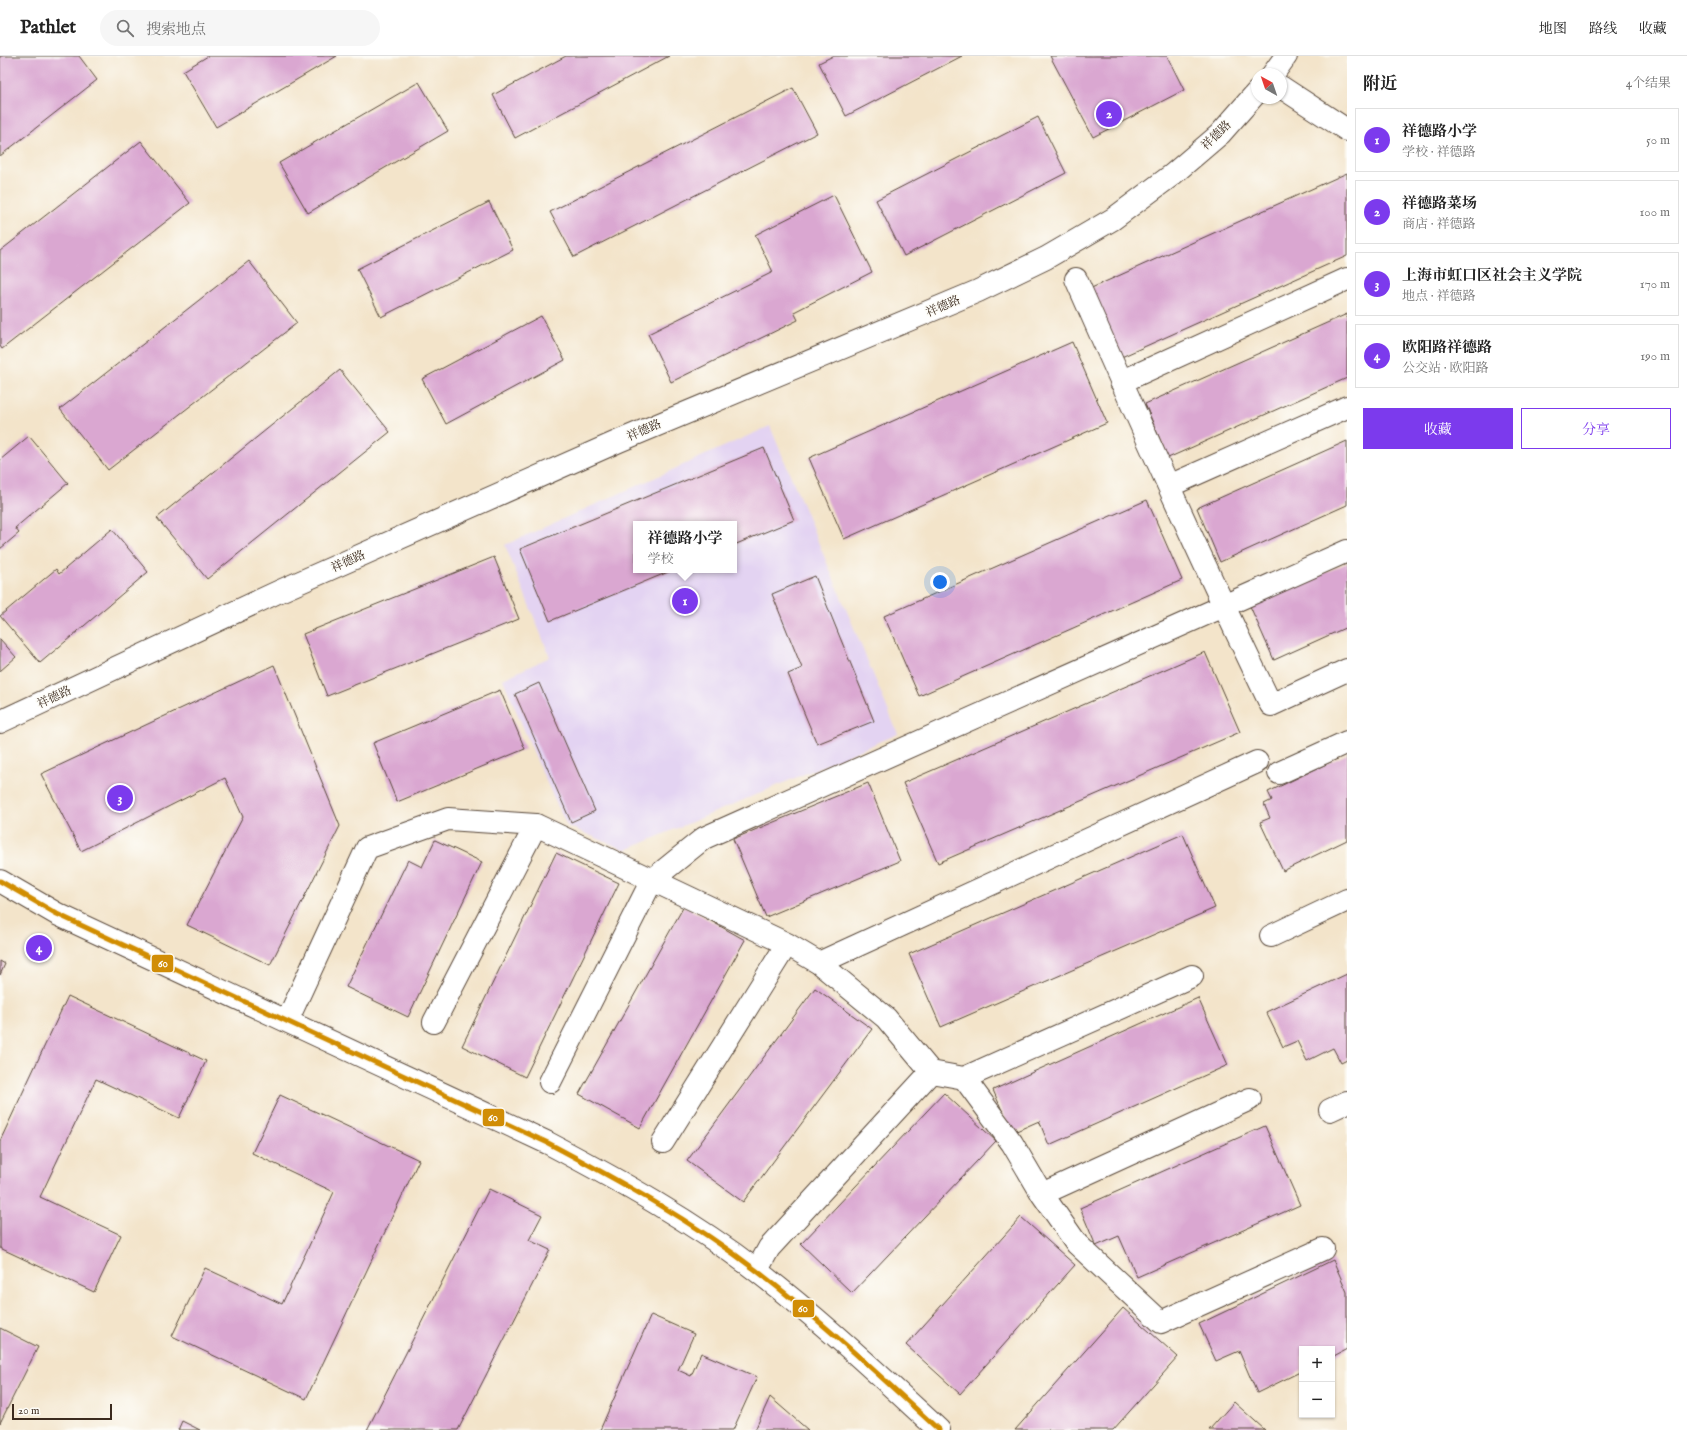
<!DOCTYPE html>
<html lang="zh">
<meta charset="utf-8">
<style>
:root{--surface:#fff;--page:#f6f6f6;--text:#222;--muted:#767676;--line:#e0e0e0;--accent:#7c3aed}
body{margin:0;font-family:"IM FELL English","Noto Serif SC",serif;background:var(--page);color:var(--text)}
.controls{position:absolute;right:12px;bottom:12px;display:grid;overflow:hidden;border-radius:0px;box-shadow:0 1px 3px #0004}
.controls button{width:36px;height:36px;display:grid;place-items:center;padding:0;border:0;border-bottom:1px solid var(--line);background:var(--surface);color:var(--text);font:20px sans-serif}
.compass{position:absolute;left:1251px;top:12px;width:36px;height:36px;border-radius:50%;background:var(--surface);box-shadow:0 1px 3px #0004;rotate:320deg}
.scale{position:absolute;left:12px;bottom:10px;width:100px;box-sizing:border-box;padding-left:4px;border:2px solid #3b2a1e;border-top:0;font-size:11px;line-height:14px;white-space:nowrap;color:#3b2a1e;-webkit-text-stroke:3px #fdfcf7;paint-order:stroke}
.you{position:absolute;left:940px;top:526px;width:14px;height:14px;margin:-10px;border:3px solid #fff;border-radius:50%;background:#1a73e8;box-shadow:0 0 0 6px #1a73e833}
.badge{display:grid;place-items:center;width:26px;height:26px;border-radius:50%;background:var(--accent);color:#fff;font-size:13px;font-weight:700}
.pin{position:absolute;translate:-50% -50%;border:2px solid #fff;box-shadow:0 1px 4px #0006}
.popup{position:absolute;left:633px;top:465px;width:104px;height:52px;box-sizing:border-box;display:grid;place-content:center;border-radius:0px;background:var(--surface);filter:drop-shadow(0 1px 3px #0005);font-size:13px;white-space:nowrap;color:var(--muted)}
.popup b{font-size:15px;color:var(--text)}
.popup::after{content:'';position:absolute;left:50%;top:100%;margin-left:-8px;border:8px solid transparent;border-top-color:var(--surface)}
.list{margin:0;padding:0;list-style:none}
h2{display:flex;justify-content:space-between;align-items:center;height:52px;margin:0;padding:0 16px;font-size:17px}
h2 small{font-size:13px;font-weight:400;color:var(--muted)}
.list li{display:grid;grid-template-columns:26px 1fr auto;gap:12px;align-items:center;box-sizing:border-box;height:64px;margin:0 8px 8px;padding:0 8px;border:1px solid var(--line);border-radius:0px}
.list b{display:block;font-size:15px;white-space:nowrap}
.list p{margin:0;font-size:13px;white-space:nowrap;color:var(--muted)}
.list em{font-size:13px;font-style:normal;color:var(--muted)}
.actions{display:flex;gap:8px;padding:12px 16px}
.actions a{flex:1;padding:9px 0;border:1px solid var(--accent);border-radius:0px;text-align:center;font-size:14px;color:var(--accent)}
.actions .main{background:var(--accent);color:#fff}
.icon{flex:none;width:22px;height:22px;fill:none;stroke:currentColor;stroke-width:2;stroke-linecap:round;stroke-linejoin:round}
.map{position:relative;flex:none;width:1347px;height:1374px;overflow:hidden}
header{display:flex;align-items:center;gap:24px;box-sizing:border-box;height:56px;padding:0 20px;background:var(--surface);border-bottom:1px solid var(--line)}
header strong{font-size:19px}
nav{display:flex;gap:22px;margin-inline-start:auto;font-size:14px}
.search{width:280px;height:36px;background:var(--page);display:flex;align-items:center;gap:10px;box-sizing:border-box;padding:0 14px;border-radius:22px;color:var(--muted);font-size:15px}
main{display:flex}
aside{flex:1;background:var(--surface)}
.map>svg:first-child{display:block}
</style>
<header>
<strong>Pathlet</strong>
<div class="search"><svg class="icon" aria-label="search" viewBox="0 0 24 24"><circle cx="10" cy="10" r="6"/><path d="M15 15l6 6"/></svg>搜索地点</div>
<nav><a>地图</a><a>路线</a><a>收藏</a></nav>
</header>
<main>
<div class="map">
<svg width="1347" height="1374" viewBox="0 0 1347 1374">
<rect width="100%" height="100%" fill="#fdfcf7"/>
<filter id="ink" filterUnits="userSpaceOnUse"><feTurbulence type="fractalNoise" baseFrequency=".025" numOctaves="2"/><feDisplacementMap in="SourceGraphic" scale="8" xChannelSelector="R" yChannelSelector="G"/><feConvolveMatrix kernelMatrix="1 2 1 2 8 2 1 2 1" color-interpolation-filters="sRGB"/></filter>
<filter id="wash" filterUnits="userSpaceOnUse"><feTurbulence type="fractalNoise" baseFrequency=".012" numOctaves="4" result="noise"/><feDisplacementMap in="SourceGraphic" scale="16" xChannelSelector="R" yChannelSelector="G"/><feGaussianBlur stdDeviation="0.9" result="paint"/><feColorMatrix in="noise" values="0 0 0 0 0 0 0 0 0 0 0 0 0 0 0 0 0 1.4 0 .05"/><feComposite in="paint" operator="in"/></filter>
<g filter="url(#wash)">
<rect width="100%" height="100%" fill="#f3e4ca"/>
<!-- built -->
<path fill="#e3d3f2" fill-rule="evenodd" d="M770,370L898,678L626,794L567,770L540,712L503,623L550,601L505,489ZM636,468H734V514H636Z"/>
<g id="blocks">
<!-- building -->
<path fill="#daa7d1" d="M0,0H79L97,24L0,100Z
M208,0H337L216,71L183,15Z
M566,0H669L515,82L493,39Z
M833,0H962L846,60L819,7Z
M1050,0H1167L1184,34L1093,81Z
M419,26L448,75L308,157L279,107Z
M793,32L817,77L574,201L550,156Z
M1038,61L1066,117L904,200L876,144Z
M141,85L190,147L2,293L0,290V195Z
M1347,117V200L1117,303L1087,234Z
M834,139L872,216L794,256L798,264L671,326L648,278L773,216L755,179Z
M489,146L513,194L381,261L357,213Z
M249,205L297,267L108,414L60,353Z
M1347,258V322L1168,402L1145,348Z
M541,260L565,304L446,368L422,323Z
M1072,286L1107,367L844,483L809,402Z
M340,314L390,376L207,523L157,462Z
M29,380L68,427L15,472L19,477L0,493V404Z
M1347,385V449L1220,506L1197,452Z
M764,392L794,464L734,489V468H636V514H673L550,565L520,493Z
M1147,444L1182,524L919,640L884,560Z
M112,473L148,516L40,607L0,560L56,513L59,518Z
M494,501L519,563L327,640L303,578Z
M1347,507V571L1274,604L1250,550Z
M815,520L874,665L817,688L788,618L802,612L772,538Z
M0,583L16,601L0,615Z
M1205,596L1240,676L938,807L903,727Z
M274,609L340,770L270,909L187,869L243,761L225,722L81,795L41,718Z
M539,627L595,755L571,766L515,638Z
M500,634L525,693L397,746L373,687Z
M1347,698V784L1283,815L1260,766L1270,762L1264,748L1272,744L1268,736Z
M868,727L900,805L766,861L733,783Z
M1183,778L1215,852L941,971L909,898Z
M435,784L482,806L408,961L346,931L408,804L422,811Z
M556,797L619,827L525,1021L462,990Z
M684,850L745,884L640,1072L579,1038Z
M0,905L5,908L0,919Z
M1347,918V1004L1341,1007L1333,992L1307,1005L1297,985L1283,991L1266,956Z
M815,932L872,973L743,1146L687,1105Z
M68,940L206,1005L179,1062L96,1023L40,1141L121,1179L94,1236L0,1192V1085Z
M1198,942L1228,1009L1049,1089L1039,1065L1012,1077L993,1034Z
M944,1037L996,1085L852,1237L801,1188Z
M280,1039L419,1104L306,1343L172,1280L205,1212L282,1248L334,1136L252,1097Z
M1265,1070L1300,1149L1137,1221L1119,1180L1096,1190L1080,1152Z
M489,1133L542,1159L529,1184L550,1194L458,1374H367Z
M1021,1161L1075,1209L960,1338L906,1289Z
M1333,1204L1347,1236V1293L1332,1301V1293H1302V1315L1257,1337L1239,1295L1216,1305L1199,1268Z
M1123,1252L1178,1301L1113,1374H1015Z
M651,1259L694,1278L678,1314L691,1320L701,1297L757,1321L733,1374H600Z
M0,1272L38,1291L0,1367Z
M770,1341L808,1374H755Z
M1234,1346L1265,1374H1209Z
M182,1365L200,1374H178Z"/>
</g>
</g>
<g filter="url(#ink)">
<use href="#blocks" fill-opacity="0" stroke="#574638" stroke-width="1"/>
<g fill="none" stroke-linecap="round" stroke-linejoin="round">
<defs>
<path id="minor" d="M1273,18L1286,0
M1281,31L1347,74
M1076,223C1139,366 1203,508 1271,649L1347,614
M1121,326L1347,223
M1169,430L1347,351
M0,666L280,535L619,385L978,235L1046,202L1113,163L1172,119L1220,78L1257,36
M1279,717L1347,686
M0,825L57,858L548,1087C620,1125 692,1165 757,1215C821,1264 880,1320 939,1374
M1271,880L1347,844
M819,907L1257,706
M287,965L367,792L448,763L536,769L787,888L819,907L886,962L931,1016L769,1192L757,1214
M434,966L536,769
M931,1016L964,1022L1012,1087L1042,1138L1077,1188L1161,1266L1323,1193
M964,1022L1192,920
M550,1026L652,824L704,782L1347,495
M1330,1054L1347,1046
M663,1086L787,888
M1042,1138L1250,1043"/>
</defs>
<!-- minor casing -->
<use href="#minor" stroke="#574638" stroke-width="24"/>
<!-- minor -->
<use href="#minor" stroke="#fff" stroke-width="22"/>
<defs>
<path id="bus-1" d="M0,825L57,858L548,1087C620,1125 692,1165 757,1215C821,1264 880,1320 939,1374"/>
</defs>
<!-- bus-1 casing -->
<use href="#bus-1" stroke="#fdfcf7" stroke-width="8"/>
<!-- bus-1 -->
<use href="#bus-1" stroke="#d18d06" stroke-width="5"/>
</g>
</g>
<g text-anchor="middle" stroke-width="3" stroke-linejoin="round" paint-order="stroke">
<!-- street labels -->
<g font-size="12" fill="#3b2a1e" stroke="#fdfcf7">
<text transform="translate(1216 79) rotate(-44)" y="4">祥德路</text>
<text transform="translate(943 250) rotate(-23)" y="4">祥德路</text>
<text transform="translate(644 374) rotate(-23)" y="4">祥德路</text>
<text transform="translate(348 505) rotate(-24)" y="4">祥德路</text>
<text transform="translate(54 641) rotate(-25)" y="4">祥德路</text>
</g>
</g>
<g stroke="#fdfcf7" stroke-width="1.5">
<rect x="151" y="898" width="23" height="19" rx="4" fill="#d18d06"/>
<rect x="482" y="1052" width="23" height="19" rx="4" fill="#d18d06"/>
<rect x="792" y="1243" width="23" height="19" rx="4" fill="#d18d06"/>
</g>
<g font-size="11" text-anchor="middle" font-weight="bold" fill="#fff">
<text x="163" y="911">60</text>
<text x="493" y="1065">60</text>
<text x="803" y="1256">60</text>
</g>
</svg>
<div class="controls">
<button>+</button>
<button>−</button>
</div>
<svg class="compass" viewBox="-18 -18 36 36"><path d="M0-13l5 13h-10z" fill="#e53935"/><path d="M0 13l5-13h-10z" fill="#767676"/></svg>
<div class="scale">20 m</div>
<div class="you"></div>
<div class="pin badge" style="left:685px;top:545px">1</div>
<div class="popup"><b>祥德路小学</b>学校</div>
<div class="pin badge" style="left:1109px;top:58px">2</div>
<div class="pin badge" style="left:120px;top:742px">3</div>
<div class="pin badge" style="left:39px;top:892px">4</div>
</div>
<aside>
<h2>附近<small>4个结果</small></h2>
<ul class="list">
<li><span class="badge">1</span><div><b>祥德路小学</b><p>学校 · 祥德路</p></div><em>50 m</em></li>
<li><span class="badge">2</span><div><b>祥德路菜场</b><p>商店 · 祥德路</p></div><em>100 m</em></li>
<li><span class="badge">3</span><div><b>上海市虹口区社会主义学院</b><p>地点 · 祥德路</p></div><em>170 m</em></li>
<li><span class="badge">4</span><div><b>欧阳路祥德路</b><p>公交站 · 欧阳路</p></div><em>190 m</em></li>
</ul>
<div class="actions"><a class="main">收藏</a><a>分享</a></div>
</aside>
</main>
